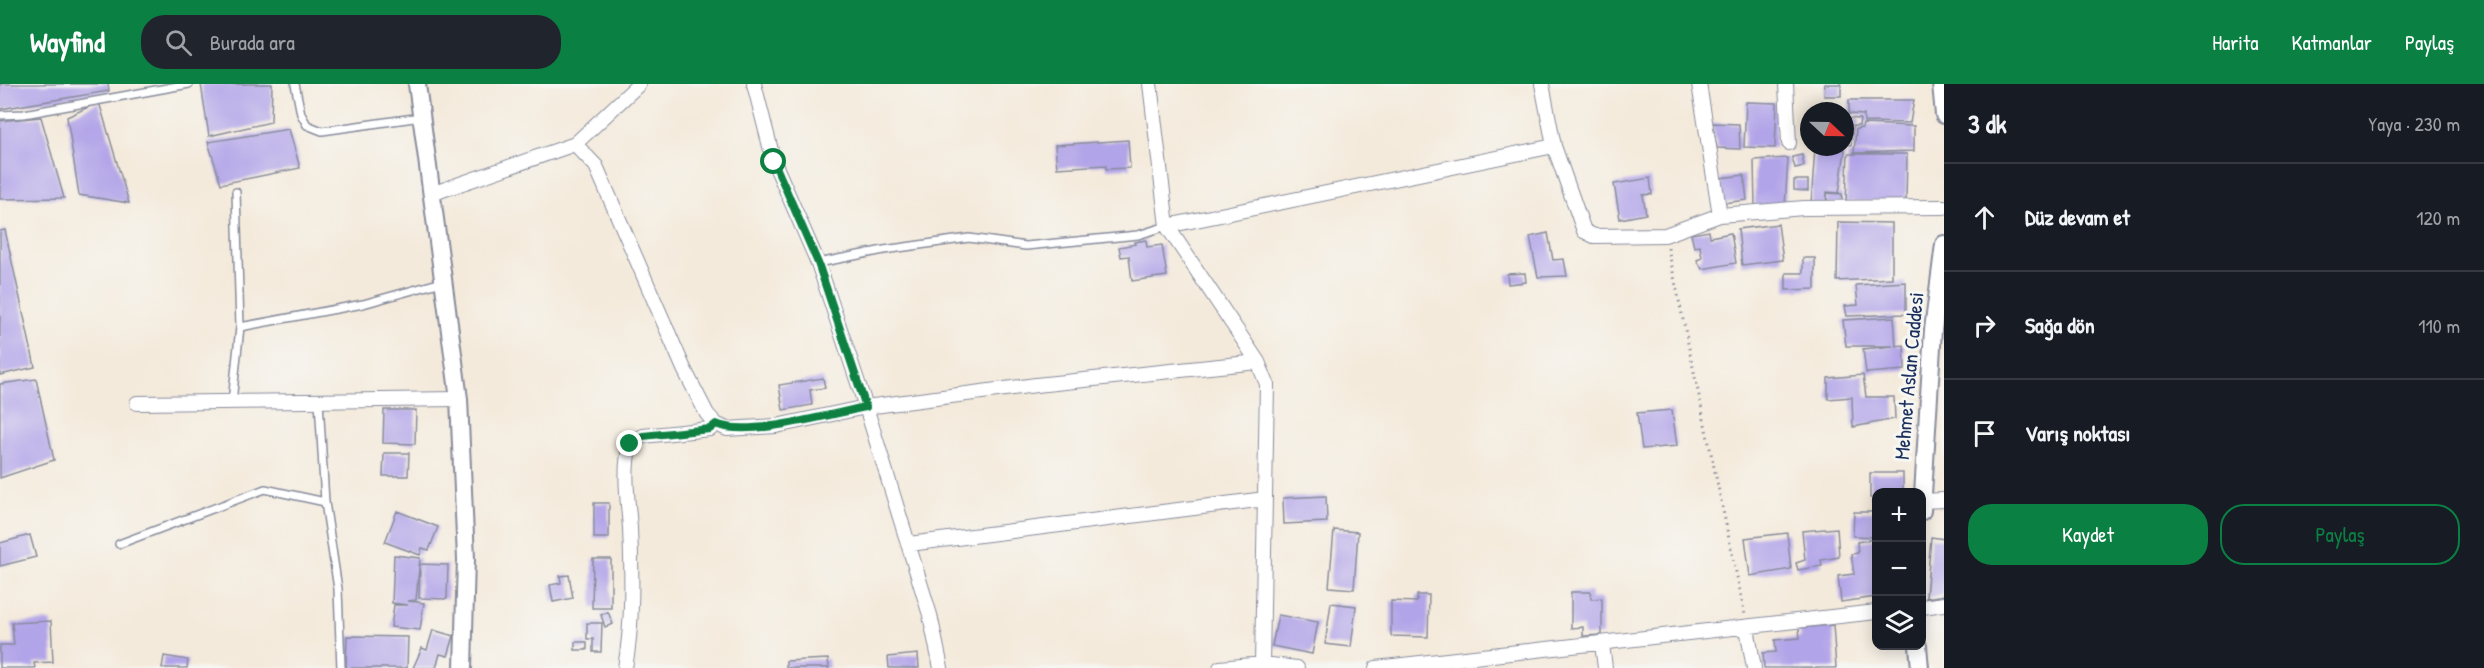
<!DOCTYPE html>
<html lang="tr">
<meta charset="utf-8">
<style>
:root{--surface:#171b24;--page:#20242c;--text:#f1f3f6;--muted:#9ea1a6;--line:#363941;--accent:#0b8043}
body{margin:0;font-family:"Patrick Hand",sans-serif;background:var(--page);color:var(--text)}
.controls{position:absolute;right:18px;bottom:18px;display:grid;overflow:hidden;border-radius:12px;box-shadow:0 3px 15px #0003}
.controls button{width:54px;height:54px;display:grid;place-items:center;padding:0;border:0;border-bottom:2px solid var(--line);background:var(--surface);color:var(--text);font:30px sans-serif}
.compass{position:absolute;left:1800px;top:18px;width:54px;height:54px;border-radius:50%;background:var(--surface);box-shadow:0 3px 15px #0003;rotate:112deg}
.stop{position:absolute;width:18px;height:18px;margin:-14px;border:4px solid #0b8043;border-radius:50%;background:#fff}
.stop.end{background:#0b8043;border-color:#fff;box-shadow:0 2px 6px #0008}
.list{margin:0;padding:0;list-style:none}
h2{display:flex;justify-content:space-between;align-items:center;height:78px;margin:0;padding:0 24px;font-size:26px}
h2 small{font-size:20px;font-weight:400;color:var(--muted)}
.list li{display:grid;grid-template-columns:39px 1fr auto;gap:18px;align-items:center;box-sizing:border-box;height:108px;padding:0 24px;border-top:2px solid var(--line)}
.list b{display:block;font-size:22px;white-space:nowrap}
.list em{font-size:20px;font-style:normal;color:var(--muted)}
.actions{display:flex;gap:12px;padding:18px 24px}
.actions a{flex:1;padding:14px 0;border:2px solid var(--accent);border-radius:24px;text-align:center;font-size:21px;color:var(--accent)}
.actions .main{background:var(--accent);color:#fff}
.icon{flex:none;width:33px;height:33px;fill:none;stroke:currentColor;stroke-width:2;stroke-linecap:round;stroke-linejoin:round}
.map{position:relative;flex:none;width:1944px;height:584px;overflow:hidden}
header{display:flex;align-items:center;gap:36px;box-sizing:border-box;height:84px;padding:0 30px;background:var(--accent);color:#fff}
header strong{font-size:28px}
nav{display:flex;gap:33px;margin-inline-start:auto;font-size:21px}
.search{width:420px;height:54px;background:var(--page);display:flex;align-items:center;gap:15px;box-sizing:border-box;padding:0 21px;border-radius:24px;color:var(--muted);font-size:22px}
main{display:flex}
aside{flex:1;background:var(--surface)}
.map>svg:first-child{display:block}
</style>
<header>
<strong>Wayfind</strong>
<div class="search"><svg class="icon" aria-label="search" viewBox="0 0 24 24"><circle cx="10" cy="10" r="6"/><path d="M15 15l6 6"/></svg>Burada ara</div>
<nav><a>Harita</a><a>Katmanlar</a><a>Paylaş</a></nav>
</header>
<main>
<div class="map">
<svg width="1944" height="584" viewBox="0 0 1944 584">
<rect width="100%" height="100%" fill="#f6f6f2"/>
<filter id="ink" filterUnits="userSpaceOnUse"><feTurbulence type="fractalNoise" baseFrequency=".0167" numOctaves="2"/><feDisplacementMap in="SourceGraphic" scale="12" xChannelSelector="R" yChannelSelector="G"/><feConvolveMatrix kernelMatrix="1 2 1 2 8 2 1 2 1" color-interpolation-filters="sRGB"/></filter>
<filter id="wash" filterUnits="userSpaceOnUse"><feTurbulence type="fractalNoise" baseFrequency=".008" numOctaves="4" result="noise"/><feDisplacementMap in="SourceGraphic" scale="24" xChannelSelector="R" yChannelSelector="G"/><feGaussianBlur stdDeviation="1.35" result="paint"/><feColorMatrix in="noise" values="0 0 0 0 0 0 0 0 0 0 0 0 0 0 0 0 0 1.4 0 .05"/><feComposite in="paint" operator="in"/></filter>
<g filter="url(#wash)">
<rect width="100%" height="100%" fill="#f4eadb"/>
<g id="blocks">
<!-- building -->
<path fill="#b2a4e8" d="M0,0H108L109,7L0,25Z
M201,0H272L271,38L209,52Z
M1825,0H1841V12H1824Z
M1849,16H1914L1910,39L1864,38V31L1849,30Z
M99,18L129,119L79,111L67,33Z
M1746,18L1777,19L1775,64L1744,63Z
M41,33L64,114L0,115V37Z
M1845,34L1860,35L1859,42H1853L1851,61L1845,60Z
M1712,39L1739,40L1740,65L1717,64Z
M1863,40L1914,42V67L1854,69L1856,45L1862,44Z
M289,45L300,84L221,100L208,58Z
M1128,56L1130,84L1106,85V81L1057,84L1055,61Z
M1815,64L1845,66L1839,109L1827,108L1826,121L1811,120Z
M1848,70H1907L1906,117L1846,118Z
M1802,71L1804,82L1795,84L1792,73Z
M1788,74L1785,123L1755,124L1754,76Z
M1744,91L1747,116L1723,119L1720,94Z
M1650,94L1652,110L1643,111L1646,130L1620,135L1614,100Z
M1794,96H1808V107L1794,106Z
M1827,109L1842,110V120H1827Z
M1838,138L1892,139V194L1837,197Z
M1778,140L1783,176L1742,181L1738,145Z
M5,146L35,283L0,291V147Z
M1709,147L1710,153L1731,149L1736,179L1702,185L1697,176L1702,174L1700,162L1694,163L1691,150Z
M1548,149L1553,176L1564,175L1567,192L1538,193L1530,153Z
M1146,156L1147,163L1162,161L1167,192L1132,197L1129,172L1121,173L1119,163L1136,160L1135,158Z
M1803,174H1815V205L1786,206V189H1803Z
M1525,189L1526,198L1508,200L1507,190Z
M1906,198V230L1847,232L1845,222L1858,221L1856,201Z
M1894,233L1896,262L1904,261L1905,286L1866,289L1863,265L1893,262H1846L1843,236Z
M1863,291L1866,313H1894L1895,335L1853,343L1852,313L1828,315V294Z
M823,294L825,304L810,306L812,321L783,326L779,301Z
M36,295L54,376L0,394V300Z
M384,326H416L415,360L383,359Z
M1672,326L1677,362L1642,365L1637,329Z
M384,369H409L408,392H383Z
M1870,389H1903V408H1876V414H1870Z
M1326,412L1327,438L1284,440L1283,414Z
M594,419H609V454H594Z
M397,427L438,443L429,466L422,464L420,471L385,458Z
M1854,428H1876V453L1853,452Z
M1837,444L1839,473L1821,476L1822,482L1798,486L1796,479L1805,476L1802,447Z
M1334,446L1358,448L1354,505L1329,503Z
M1787,449L1791,485L1750,492L1745,454Z
M30,451L36,473L0,482V459Z
M1931,453L1944,455V511L1926,514Z
M1876,455V513L1841,518L1838,492L1854,490L1851,470L1858,469L1857,458Z
M394,471L420,474L416,516L408,517L424,519L420,546L391,543L394,521H408L392,519Z
M593,475H611V524H592Z
M420,480L448,481L447,515L419,514Z
M569,491L573,514L553,518L550,501L561,499L560,492Z
M1571,508H1591V515L1602,514V551L1583,552V543L1571,544Z
M1417,511H1429L1428,553L1391,552V517L1417,518Z
M1331,519L1356,522L1351,563L1325,560Z
M608,528L613,540L605,543L601,531Z
M1278,531L1318,538L1312,570L1272,562Z
M51,537L53,578L34,579L35,584H0V561H14L12,539Z
M587,539H602L601,568H593V555H587Z
M1833,541L1836,584H1764L1763,569L1776,568L1775,556L1800,554L1799,544Z
M433,546L454,552L448,572L440,570L436,584H413L422,564L427,566Z
M347,552L408,553L407,584H346Z
M575,558H587V566H575Z
M918,570L919,584H889L888,573Z
M164,572L188,576L187,584H162Z
M828,575L829,584H786V577Z"/>
</g>
</g>
<g filter="url(#ink)">
<use href="#blocks" fill-opacity="0" stroke="#888c9c" stroke-width="1.5"/>
<g fill="none" stroke-linecap="round" stroke-linejoin="round">
<defs>
<path id="service" d="M295,0L301,30L307,41L322,47L421,33
M0,31L24,30L189,0
M818,179L884,166L969,154L1026,162L1138,151L1167,142
M240,243L363,220L442,198
M319,317L325,418L338,505L341,584
M232,318L240,243L236,108
M119,460L265,405L325,418"/>
<path id="minor" d="M754,0L774,78L818,179L866,323L930,531L941,584
M1150,0L1167,142L1258,278L1267,300L1262,580
M1542,0L1554,62L1584,147L1594,152L1665,151L1720,131L1804,124L1944,123
M1699,0L1720,131
M1786,0L1789,59
M575,60L639,0
M431,110L575,60L596,82L684,285L707,330L716,340L727,345L776,342L866,323L1036,301L1258,278
M1167,142L1554,62
M137,319L459,315
M1922,417L1944,416
M909,460L1265,415
M1922,523L1944,520
M1747,544L1754,584
M1602,560L1605,584
M625,584C633,538 632,491 630,444C628,417 623,387 630,360L643,352L710,345L716,340
M1220,584L1262,580L1297,584
M1376,584L1876,528"/>
<path id="tertiary" d="M417,0L459,315L466,475L463,584
M1941,0L1944,31
M1922,427L1933,246L1944,160
M1918,562L1920,584"/>
</defs>
<!-- service casing -->
<use href="#service" stroke="#888c9c" stroke-width="10"/>
<!-- minor casing -->
<use href="#minor" stroke="#888c9c" stroke-width="16"/>
<!-- tertiary casing -->
<use href="#tertiary" stroke="#888c9c" stroke-width="20"/>
<!-- path -->
<path stroke="#888c9c" stroke-width="3" stroke-dasharray="1.5 4.5" stroke-linecap="butt" d="M1668,164L1745,531"/>
<!-- service -->
<use href="#service" stroke="#fff" stroke-width="7"/>
<!-- minor -->
<use href="#minor" stroke="#fff" stroke-width="14"/>
<!-- tertiary -->
<use href="#tertiary" stroke="#fff" stroke-width="16"/>
</g>
</g>
<g fill="none" stroke-linecap="round" stroke-linejoin="round" filter="url(#ink)">
<!-- route -->
<path stroke="#0b8043" stroke-width="8" d="M630,360L643,352L710,345L716,340C748,354 830,330 866,323L818,179L774,78"/>
</g>
<g text-anchor="middle" stroke-width="6" stroke-linejoin="round" paint-order="stroke">
<!-- street labels -->
<g font-size="21" fill="#1b2f5e" stroke="#f6f6f2">
<text transform="translate(1909 292) rotate(-85)" y="7">Mehmet Aslan Caddesi</text>
</g>
</g>
</svg>
<div class="controls">
<button>+</button>
<button>−</button>
<button><svg class="icon" aria-label="layers" viewBox="0 0 24 24"><path d="M12 4l9 5-9 5-9-5zM3 14l9 5 9-5"/></svg></button>
</div>
<svg class="compass" viewBox="-18 -18 36 36"><path d="M0-13l5 13h-10z" fill="#e53935"/><path d="M0 13l5-13h-10z" fill="#9ea1a6"/></svg>
<div class="stop" style="left:774px;top:78px"></div>
<div class="stop end" style="left:630px;top:360px"></div>
</div>
<aside>
<h2>3 dk<small>Yaya · 230 m</small></h2>
<ul class="list">
<li><svg class="icon" aria-label="ahead" viewBox="0 0 24 24"><path d="M12 20V5M6 11l6-6 6 6"/></svg><div><b>Düz devam et</b></div><em>120 m</em></li>
<li><svg class="icon" aria-label="right" viewBox="0 0 24 24"><path d="M7 20v-9h11M14 6l5 5-5 5"/></svg><div><b>Sağa dön</b></div><em>110 m</em></li>
<li><svg class="icon" aria-label="arrive" viewBox="0 0 24 24"><path d="M6 21V4h12l-3 4 3 4H6"/></svg><div><b>Varış noktası</b></div></li>
</ul>
<div class="actions"><a class="main">Kaydet</a><a>Paylaş</a></div>
</aside>
</main>
